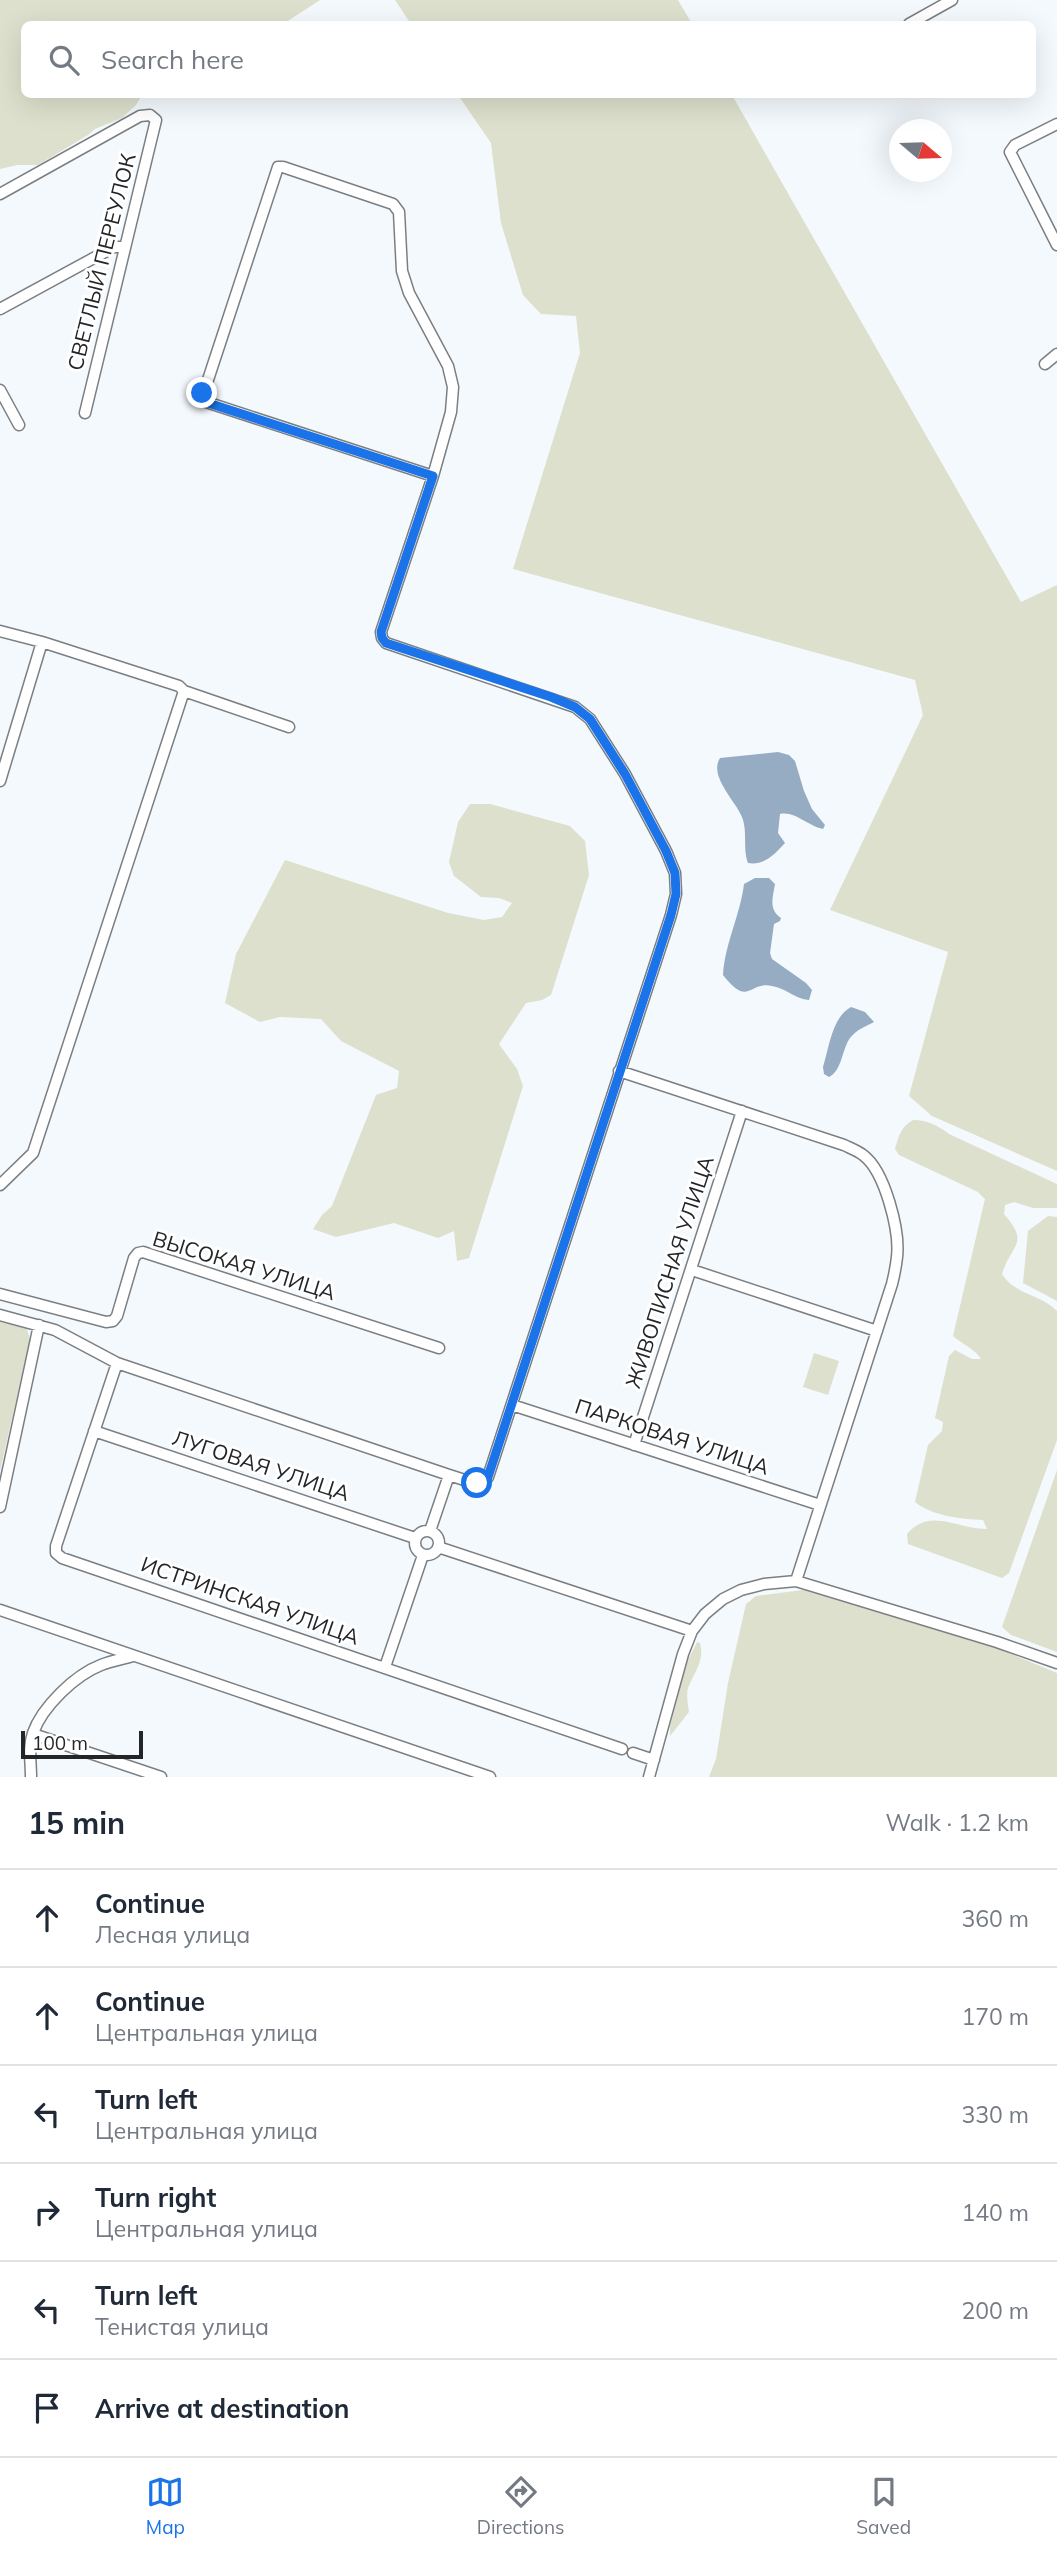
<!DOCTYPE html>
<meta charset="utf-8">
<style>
:root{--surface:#fff;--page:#f2f2f3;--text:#1f2937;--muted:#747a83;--line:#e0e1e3;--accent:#1a73e8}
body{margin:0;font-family:Mulish,sans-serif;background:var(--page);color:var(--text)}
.compass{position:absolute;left:889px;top:119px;width:63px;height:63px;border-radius:50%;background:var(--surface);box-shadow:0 7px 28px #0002;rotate:109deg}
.scale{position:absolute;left:21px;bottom:18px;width:122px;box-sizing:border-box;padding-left:7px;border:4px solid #232526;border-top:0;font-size:19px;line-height:24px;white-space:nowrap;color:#232526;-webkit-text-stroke:5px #fff;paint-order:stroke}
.stop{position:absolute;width:21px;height:21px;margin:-16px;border:5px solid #1a73e8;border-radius:50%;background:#fff}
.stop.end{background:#1a73e8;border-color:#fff;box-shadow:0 2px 7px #0008}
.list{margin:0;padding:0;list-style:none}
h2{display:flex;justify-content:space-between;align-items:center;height:91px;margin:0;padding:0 28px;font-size:30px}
h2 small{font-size:23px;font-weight:400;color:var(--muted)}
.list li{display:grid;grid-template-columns:46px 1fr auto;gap:21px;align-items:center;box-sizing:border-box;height:98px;padding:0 28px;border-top:2px solid var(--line)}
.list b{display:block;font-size:26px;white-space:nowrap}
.list p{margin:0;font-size:23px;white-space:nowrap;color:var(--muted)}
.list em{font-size:23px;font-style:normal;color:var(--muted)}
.icon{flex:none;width:38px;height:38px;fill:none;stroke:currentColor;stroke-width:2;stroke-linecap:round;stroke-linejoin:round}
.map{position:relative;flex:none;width:1057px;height:1777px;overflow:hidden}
.search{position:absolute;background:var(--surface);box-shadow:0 7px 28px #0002;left:21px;right:21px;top:21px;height:77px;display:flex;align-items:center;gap:18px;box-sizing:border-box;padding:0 24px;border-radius:10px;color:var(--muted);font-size:26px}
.sheet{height:679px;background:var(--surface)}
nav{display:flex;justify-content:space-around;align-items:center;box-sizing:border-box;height:98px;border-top:2px solid var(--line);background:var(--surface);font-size:19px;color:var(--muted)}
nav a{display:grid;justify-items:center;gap:4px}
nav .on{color:var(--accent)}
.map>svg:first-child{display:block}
</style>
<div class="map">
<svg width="1057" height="1777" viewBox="0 0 1057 1777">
<rect width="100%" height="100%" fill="#f4f9fd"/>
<!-- green -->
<path fill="#dce0cc" d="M0,0H320L283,24H24V94L142,95L136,105L122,118L95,129L88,135L38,165H17L0,169Z
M395,0H678L692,24H411Z
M458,95H732L1021,602L1057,585V1171L932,1116L909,1096L948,952L830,910L923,715L915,680L513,569L580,353L576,316L541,314L523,295L501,223L491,143Z
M470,804H490L570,826L585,841L589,875L551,995L542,1000L526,1003L499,1044L517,1069L523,1086L469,1258L457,1261L454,1231L438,1238L394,1223L336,1237L313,1229L322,1215L332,1206L376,1095L397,1088L399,1071L341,1041L321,1019L280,1017L260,1022L225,1003L236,954L285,860L448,913L484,920L502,917L512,903L499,898L481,897L454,876L449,862L458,822Z
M913,1120C927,1120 939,1126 949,1134L1057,1184V1208H1033L1014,1202L1005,1205L1004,1214C1030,1244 1012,1243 1002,1274C1015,1295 1041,1294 1057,1311V1440L1009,1573L1002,1578L908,1544L907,1534C930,1507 956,1529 987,1529L983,1520C961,1519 932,1516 915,1502L928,1445L942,1431L943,1422L935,1418L949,1356L955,1350L972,1359H981C975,1349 962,1344 953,1336L985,1199L978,1192L899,1155L895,1149C899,1135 901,1127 913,1120Z
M1048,1216L1057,1217V1301L1023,1283L1028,1231Z
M0,1322L26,1326L30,1339L0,1471Z
M814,1353L839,1361L828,1395L803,1387Z
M1057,1470V1652L1011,1635L1002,1627Z
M803,1590L999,1649L1057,1673V1777H709L716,1759L728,1683L746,1604L756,1596Z
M697,1642L700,1643C705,1660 694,1673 688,1688C686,1695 688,1705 689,1712L670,1736V1727L685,1666Z"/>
<!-- water -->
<path fill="#95acc3" d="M778,752L789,755L795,761L804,791L812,809L825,825L823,829C807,826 796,811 780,814L778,833L785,843C775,854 764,866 748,863C742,846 749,829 740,813C733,799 709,775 720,758Z
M755,878H769L775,884C773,897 768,909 781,918L780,921L774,924L770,953L772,959L806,983L812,990L809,1000C795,999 786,988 772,986C748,981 749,1008 723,975C725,943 740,916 744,884Z
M851,1007L865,1012L874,1022C865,1027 857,1029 850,1038C842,1049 842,1071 829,1077L824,1074L823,1067C829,1048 832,1017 851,1007Z"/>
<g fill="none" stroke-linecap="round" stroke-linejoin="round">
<defs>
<path id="minor" d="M909,24L952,0
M1057,124L1015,145L1010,152L1057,245
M0,194L140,116L150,115L156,120L85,413
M0,309L114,247H125
M1045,364L1057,354
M0,390L19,425
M0,631L42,642L179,686L184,691L289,727
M0,781L42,642
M619,1071L844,1145C850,1148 858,1151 863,1155C885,1171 900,1231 897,1257C896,1266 894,1276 892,1284L796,1581
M0,1185L33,1153L184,691
M692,1270L877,1331
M0,1294L106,1322L113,1321L117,1316L134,1258L138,1253L143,1252L439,1348
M0,1315L55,1330L117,1363L449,1475L477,1484L485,1481L488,1477L671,915L676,894L675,873L666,851L625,774L590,719L575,707L386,643L382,638L381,632L433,476L451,412L453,387L448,366L409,293L402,271L399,212L393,204L283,167H278L202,398L206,402L433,476
M117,1363L56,1546V1553L62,1558L622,1749
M512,1405L820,1505
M94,1431L415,1538
M634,1445L742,1111
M0,1507L39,1325
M415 1543a12 12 0 1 1 24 0a12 12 0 1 1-24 0Z
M430,1531L449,1475
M438,1547L692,1631
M0,1610L490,1777
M385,1667L423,1555
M33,1734L161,1777
M633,1753L654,1760
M31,1777C31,1762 28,1747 33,1733C42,1707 75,1675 101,1665C111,1661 122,1659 133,1656
M649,1777L683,1654L692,1631L705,1614L723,1599L741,1590L764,1584L796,1581L997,1642L1057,1663"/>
</defs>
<!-- minor casing -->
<use href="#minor" stroke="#7b7f82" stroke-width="13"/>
<!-- minor -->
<use href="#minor" stroke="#fff" stroke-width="10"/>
</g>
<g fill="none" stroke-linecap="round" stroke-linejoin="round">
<!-- route -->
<path stroke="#1a73e8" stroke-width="9" d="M202,393V398L205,402L433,476L381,632L382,638L386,643L551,697L575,707L590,719L625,774L666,851L675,873L676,894L671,915L488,1477L485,1481L477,1483"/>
</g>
<g text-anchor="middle" stroke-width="6" stroke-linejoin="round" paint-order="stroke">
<!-- street labels -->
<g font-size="21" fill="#232526" stroke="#fff">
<text transform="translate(102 262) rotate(-76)" y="7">СВЕТЛЫЙ ПЕРЕУЛОК</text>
<text transform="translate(244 1266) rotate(17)" y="7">ВЫСОКАЯ УЛИЦА</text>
<text transform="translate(670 1272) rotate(-72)" y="7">ЖИВОПИСНАЯ УЛИЦА</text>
<text transform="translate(672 1437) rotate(18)" y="7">ПАРКОВАЯ УЛИЦА</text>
<text transform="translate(261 1466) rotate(18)" y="7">ЛУГОВАЯ УЛИЦА</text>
<text transform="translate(250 1601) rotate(19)" y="7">ИСТРИНСКАЯ УЛИЦА</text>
</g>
</g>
</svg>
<svg class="compass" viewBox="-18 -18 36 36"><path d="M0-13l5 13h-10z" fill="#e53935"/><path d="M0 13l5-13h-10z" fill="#747a83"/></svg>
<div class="scale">100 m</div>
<div class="stop" style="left:477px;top:1483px"></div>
<div class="stop end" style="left:202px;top:393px"></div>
<div class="search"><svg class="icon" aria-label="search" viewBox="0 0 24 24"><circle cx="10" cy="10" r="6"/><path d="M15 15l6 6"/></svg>Search here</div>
</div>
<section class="sheet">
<h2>15 min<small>Walk · 1.2 km</small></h2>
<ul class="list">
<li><svg class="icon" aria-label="ahead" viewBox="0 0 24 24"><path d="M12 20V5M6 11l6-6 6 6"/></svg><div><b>Continue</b><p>Лесная улица</p></div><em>360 m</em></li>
<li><svg class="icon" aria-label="ahead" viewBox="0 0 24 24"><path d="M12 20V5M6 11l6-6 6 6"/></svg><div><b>Continue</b><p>Центральная улица</p></div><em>170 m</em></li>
<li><svg class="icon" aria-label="left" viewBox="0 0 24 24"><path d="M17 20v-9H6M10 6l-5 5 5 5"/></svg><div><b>Turn left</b><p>Центральная улица</p></div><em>330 m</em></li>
<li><svg class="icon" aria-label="right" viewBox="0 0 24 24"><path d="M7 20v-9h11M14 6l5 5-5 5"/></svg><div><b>Turn right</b><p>Центральная улица</p></div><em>140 m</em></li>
<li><svg class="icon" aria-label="left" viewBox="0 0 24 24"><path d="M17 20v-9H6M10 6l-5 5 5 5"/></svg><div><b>Turn left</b><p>Тенистая улица</p></div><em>200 m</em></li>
<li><svg class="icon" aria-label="arrive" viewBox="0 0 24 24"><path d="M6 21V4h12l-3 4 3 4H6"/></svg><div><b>Arrive at destination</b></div></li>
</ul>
</section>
<nav>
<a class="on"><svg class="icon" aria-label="map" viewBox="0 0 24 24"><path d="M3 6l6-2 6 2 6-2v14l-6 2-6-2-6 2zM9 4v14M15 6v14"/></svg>Map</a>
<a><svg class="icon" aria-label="directions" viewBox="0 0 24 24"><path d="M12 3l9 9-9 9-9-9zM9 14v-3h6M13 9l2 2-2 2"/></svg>Directions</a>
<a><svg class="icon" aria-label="saved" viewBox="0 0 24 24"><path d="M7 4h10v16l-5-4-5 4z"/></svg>Saved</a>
</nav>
